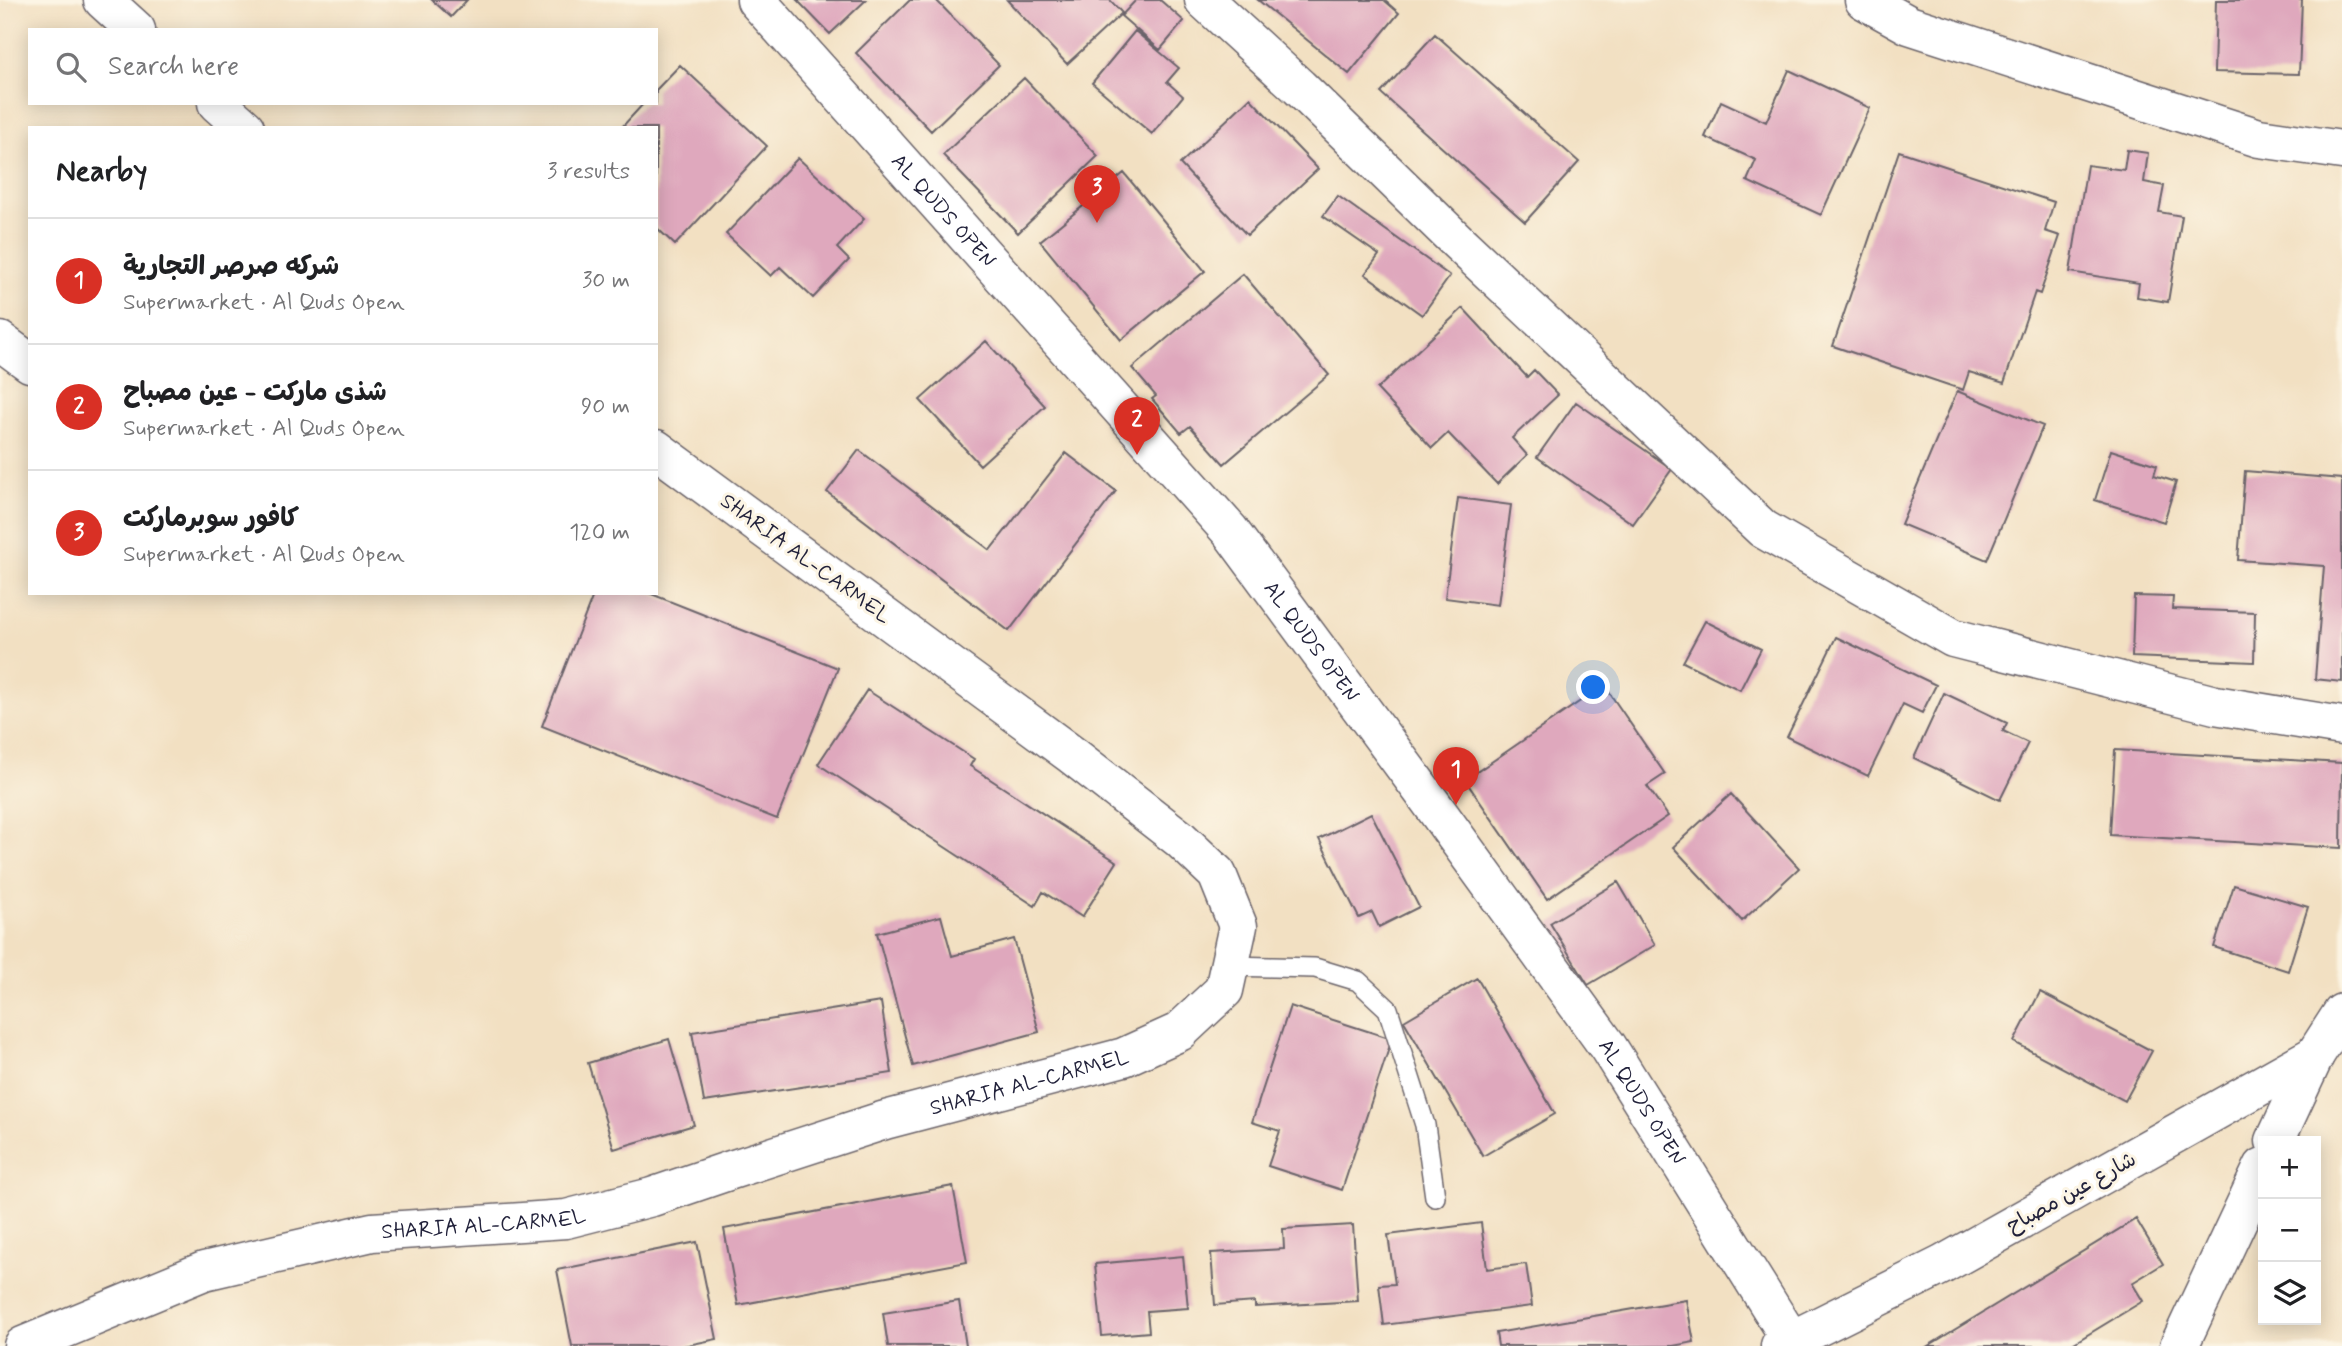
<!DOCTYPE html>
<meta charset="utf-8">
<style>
:root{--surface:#fff;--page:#f2f2f2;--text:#202124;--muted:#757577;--line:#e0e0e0;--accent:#d93025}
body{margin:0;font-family:Mynerve,"Playpen Sans Arabic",sans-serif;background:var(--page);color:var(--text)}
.controls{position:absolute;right:21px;bottom:21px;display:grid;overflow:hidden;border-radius:0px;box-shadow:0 4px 18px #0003}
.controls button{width:63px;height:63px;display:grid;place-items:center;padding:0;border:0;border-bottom:2px solid var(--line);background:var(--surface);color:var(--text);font:35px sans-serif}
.you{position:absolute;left:1594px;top:688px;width:24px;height:24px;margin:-18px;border:5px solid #fff;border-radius:50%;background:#1a73e8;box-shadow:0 0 0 10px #1a73e833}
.badge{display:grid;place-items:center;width:46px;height:46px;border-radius:50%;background:var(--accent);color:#fff;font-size:23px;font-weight:700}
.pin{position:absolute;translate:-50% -58px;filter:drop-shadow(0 2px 4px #0008)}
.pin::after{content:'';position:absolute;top:37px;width:24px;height:21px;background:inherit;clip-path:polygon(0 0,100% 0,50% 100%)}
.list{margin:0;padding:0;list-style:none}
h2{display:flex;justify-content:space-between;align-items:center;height:91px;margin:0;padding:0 28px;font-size:30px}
h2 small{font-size:23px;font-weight:400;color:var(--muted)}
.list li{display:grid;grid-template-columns:46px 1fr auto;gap:21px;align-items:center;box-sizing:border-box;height:126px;padding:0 28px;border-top:2px solid var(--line)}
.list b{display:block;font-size:26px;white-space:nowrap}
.list p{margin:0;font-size:23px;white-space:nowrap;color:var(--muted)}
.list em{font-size:23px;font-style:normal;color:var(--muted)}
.icon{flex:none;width:38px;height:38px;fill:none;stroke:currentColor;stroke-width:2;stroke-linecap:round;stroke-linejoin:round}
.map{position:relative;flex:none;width:2342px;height:1346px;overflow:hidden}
.search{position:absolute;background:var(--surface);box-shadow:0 4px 18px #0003;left:28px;top:28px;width:630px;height:77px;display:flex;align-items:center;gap:18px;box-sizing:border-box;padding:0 24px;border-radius:0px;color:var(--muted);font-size:26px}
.panel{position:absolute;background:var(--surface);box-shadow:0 4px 18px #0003;left:28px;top:126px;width:630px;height:469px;border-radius:0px}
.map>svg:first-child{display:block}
</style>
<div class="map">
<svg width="2342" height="1346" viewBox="0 0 2342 1346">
<rect width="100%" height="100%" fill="#fcf5e5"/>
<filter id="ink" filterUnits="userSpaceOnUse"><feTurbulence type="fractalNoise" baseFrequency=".0143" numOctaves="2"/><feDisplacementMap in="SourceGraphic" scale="14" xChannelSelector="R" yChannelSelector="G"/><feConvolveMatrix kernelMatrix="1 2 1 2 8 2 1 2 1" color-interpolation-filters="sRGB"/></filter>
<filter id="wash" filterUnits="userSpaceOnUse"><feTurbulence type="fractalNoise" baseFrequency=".00686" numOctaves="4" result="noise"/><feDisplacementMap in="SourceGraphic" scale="28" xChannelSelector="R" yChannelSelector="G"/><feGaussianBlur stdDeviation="1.57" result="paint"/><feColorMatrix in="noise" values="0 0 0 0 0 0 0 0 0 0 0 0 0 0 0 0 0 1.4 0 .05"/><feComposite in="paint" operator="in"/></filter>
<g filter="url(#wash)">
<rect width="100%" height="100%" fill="#f2e0c2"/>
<g id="blocks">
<!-- building -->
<path fill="#dfa8bd" d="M432,0H467L451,17Z
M797,0H866L830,34Z
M910,0H936L999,65L931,131L856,53Z
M1007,0H1110L1122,13L1067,64Z
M1136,0H1160L1184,21L1160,50L1121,16Z
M1258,0H1384L1399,13L1349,74Z
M2216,0H2302L2299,74L2214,72Z
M1135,31L1179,68L1167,82L1183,96L1152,134L1092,83Z
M1435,34L1579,162L1525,222L1381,93Z
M680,65L767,146L675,245L656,227V128H621L644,103H656V90Z
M1789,70L1870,108L1821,215L1747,181L1756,160L1705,137L1721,101L1766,122Z
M1024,78L1098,156L1018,233L943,155Z
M1250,98L1318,169L1247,235L1180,164Z
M2127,150L2148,153L2144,182L2164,186L2159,212L2182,216L2168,302L2137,297L2139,283L2070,272L2087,165L2124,170Z
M1899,151L2054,202L2045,231L2060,236L2040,294L2035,292L2004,383L1969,372L1963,390L1833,346Z
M798,158L864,219L837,248L849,260L813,298L780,267L771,276L726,234Z
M1124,173L1205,271L1121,340L1040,241Z
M1338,196L1450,276L1422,315L1365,274L1379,255L1323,216Z
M1243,274L1329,375L1224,464L1190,426L1181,433L1152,399L1156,396L1132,368Z
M1463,308L1527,377L1534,370L1558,395L1512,438L1527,455L1497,484L1448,433L1432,448L1377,389Z
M986,341L1045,406L980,465L920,400Z
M1957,391L2043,426L1987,560L1901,524Z
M1576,402L1672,469L1633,524L1537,457Z
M859,450L990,550L1066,453L1116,491L1009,631L827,492Z
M2111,450L2157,465L2154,475L2176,482L2164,522L2095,500Z
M2245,471L2342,479V682L2315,679L2324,566L2238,560Z
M1458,498L1511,505L1498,605L1445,598Z
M594,593H649L838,668L777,819L542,726Z
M2134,596L2173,597L2172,609L2255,612L2254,662L2132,657Z
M1705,621L1761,649L1740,690L1683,662Z
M1836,637L1936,685L1922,713L1903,704L1868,776L1787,737Z
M1604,685L1665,774L1647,786L1668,816L1547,899L1465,780Z
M867,690L974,759L970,766L1117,862L1082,917L1043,892L1035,906L818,764Z
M1944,693L2007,723L2003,731L2028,743L2000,800L1914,758Z
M2115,750L2342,763L2341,848L2110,835Z
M1731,794L1799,868L1742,921L1673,847Z
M1371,813L1419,907L1379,927L1372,912L1359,918L1319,839Z
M1618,882L1655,945L1588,985L1550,923Z
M2234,885L2308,907L2288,971L2214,947Z
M941,916L952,956L1014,939L1039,1032L913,1066L877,933Z
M1477,978L1555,1114L1483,1156L1404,1021Z
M2040,992L2152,1051L2125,1101L2014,1042Z
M881,1002L892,1073L704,1102L692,1032Z
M1290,1006L1392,1039L1342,1190L1268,1166L1280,1131L1252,1122Z
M669,1039L694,1125L614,1149L588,1063Z
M953,1186L967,1262L738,1305L724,1229Z
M2136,1219L2163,1264L2132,1283L2143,1301L2069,1346H1928Z
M1481,1223L1487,1269L1526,1264L1532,1306L1384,1325L1379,1285L1395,1284L1388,1235Z
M1353,1225L1358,1301L1255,1307V1302L1215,1305L1211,1253L1284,1249L1283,1229Z
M697,1242L717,1339L683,1346H572L557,1270Z
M1183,1256L1188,1308L1147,1311L1149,1332L1102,1336L1095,1264Z
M1686,1300L1694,1342L1673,1346H1498L1496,1333Z
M959,1301L966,1346H888L883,1313Z"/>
</g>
</g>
<g filter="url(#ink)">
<use href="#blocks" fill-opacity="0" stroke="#6b646a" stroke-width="2"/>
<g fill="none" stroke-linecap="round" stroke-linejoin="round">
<defs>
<path id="lane" d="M1230,966L1315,968L1358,981L1388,1009L1425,1125L1435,1197"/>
<g id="street">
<path d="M103,0L136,30"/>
<path id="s1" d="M756,0L1230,531L1429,800L1608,1047L1791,1340"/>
<path d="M1204,0L1299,87L1457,241L1763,529L1953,638L2215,705L2342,726"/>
<path d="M1864,0L1909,25L2259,138L2342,150"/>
<path d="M217,103L245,128"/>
<path d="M0,341L30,363"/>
<path d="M2275,1141L2315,1055"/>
<path id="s2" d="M23,1346L204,1271L372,1232L566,1219L652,1197L731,1170L885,1120L1124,1057L1179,1032L1224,990L1238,926L1217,874L1180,839L1072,755L656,449"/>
<path d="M1780,1346L1942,1265L2315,1055L2342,1013"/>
<path d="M2179,1346L2263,1167"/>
</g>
</defs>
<!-- lane casing -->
<use href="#lane" stroke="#6b646a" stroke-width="22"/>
<!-- street casing -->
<use href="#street" stroke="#6b646a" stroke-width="41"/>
<!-- lane -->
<use href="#lane" stroke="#fff" stroke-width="19"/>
<!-- street -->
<use href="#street" stroke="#fff" stroke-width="38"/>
</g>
</g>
<g text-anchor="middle" stroke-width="6" stroke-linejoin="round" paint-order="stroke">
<!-- street labels -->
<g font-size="21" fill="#22223b" stroke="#fcf5e5">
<text dy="7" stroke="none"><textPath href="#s1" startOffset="282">AL QUDS OPEN</textPath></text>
<text transform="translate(806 558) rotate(36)" y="7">SHARIA AL-CARMEL</text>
<text dy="7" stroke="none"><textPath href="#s1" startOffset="849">AL QUDS OPEN</textPath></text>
<text dy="7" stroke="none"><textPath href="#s2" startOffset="1046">SHARIA AL-CARMEL</textPath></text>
<text dy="7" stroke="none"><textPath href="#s1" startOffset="1416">AL QUDS OPEN</textPath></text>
<text transform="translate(2071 1192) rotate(-29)" y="7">شارع عين مصباح</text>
<text dy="7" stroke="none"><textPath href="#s2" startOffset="480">SHARIA AL-CARMEL</textPath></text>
</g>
</g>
</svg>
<div class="controls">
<button>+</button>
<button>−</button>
<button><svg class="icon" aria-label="layers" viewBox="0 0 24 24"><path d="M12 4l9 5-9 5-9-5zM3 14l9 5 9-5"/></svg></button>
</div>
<div class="you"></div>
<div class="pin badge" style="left:1456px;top:805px">1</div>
<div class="pin badge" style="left:1137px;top:455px">2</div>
<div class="pin badge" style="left:1097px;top:223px">3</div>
<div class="search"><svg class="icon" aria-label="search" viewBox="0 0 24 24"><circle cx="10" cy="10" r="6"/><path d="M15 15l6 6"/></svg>Search here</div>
<section class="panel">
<h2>Nearby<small>3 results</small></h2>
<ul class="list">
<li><span class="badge">1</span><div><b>شركه صرصر التجارية</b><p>Supermarket · Al Quds Open</p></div><em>30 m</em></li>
<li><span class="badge">2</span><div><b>شذى ماركت - عين مصباح</b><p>Supermarket · Al Quds Open</p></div><em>90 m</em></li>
<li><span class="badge">3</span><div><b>كافور سوبرماركت</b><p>Supermarket · Al Quds Open</p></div><em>120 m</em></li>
</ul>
</section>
</div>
